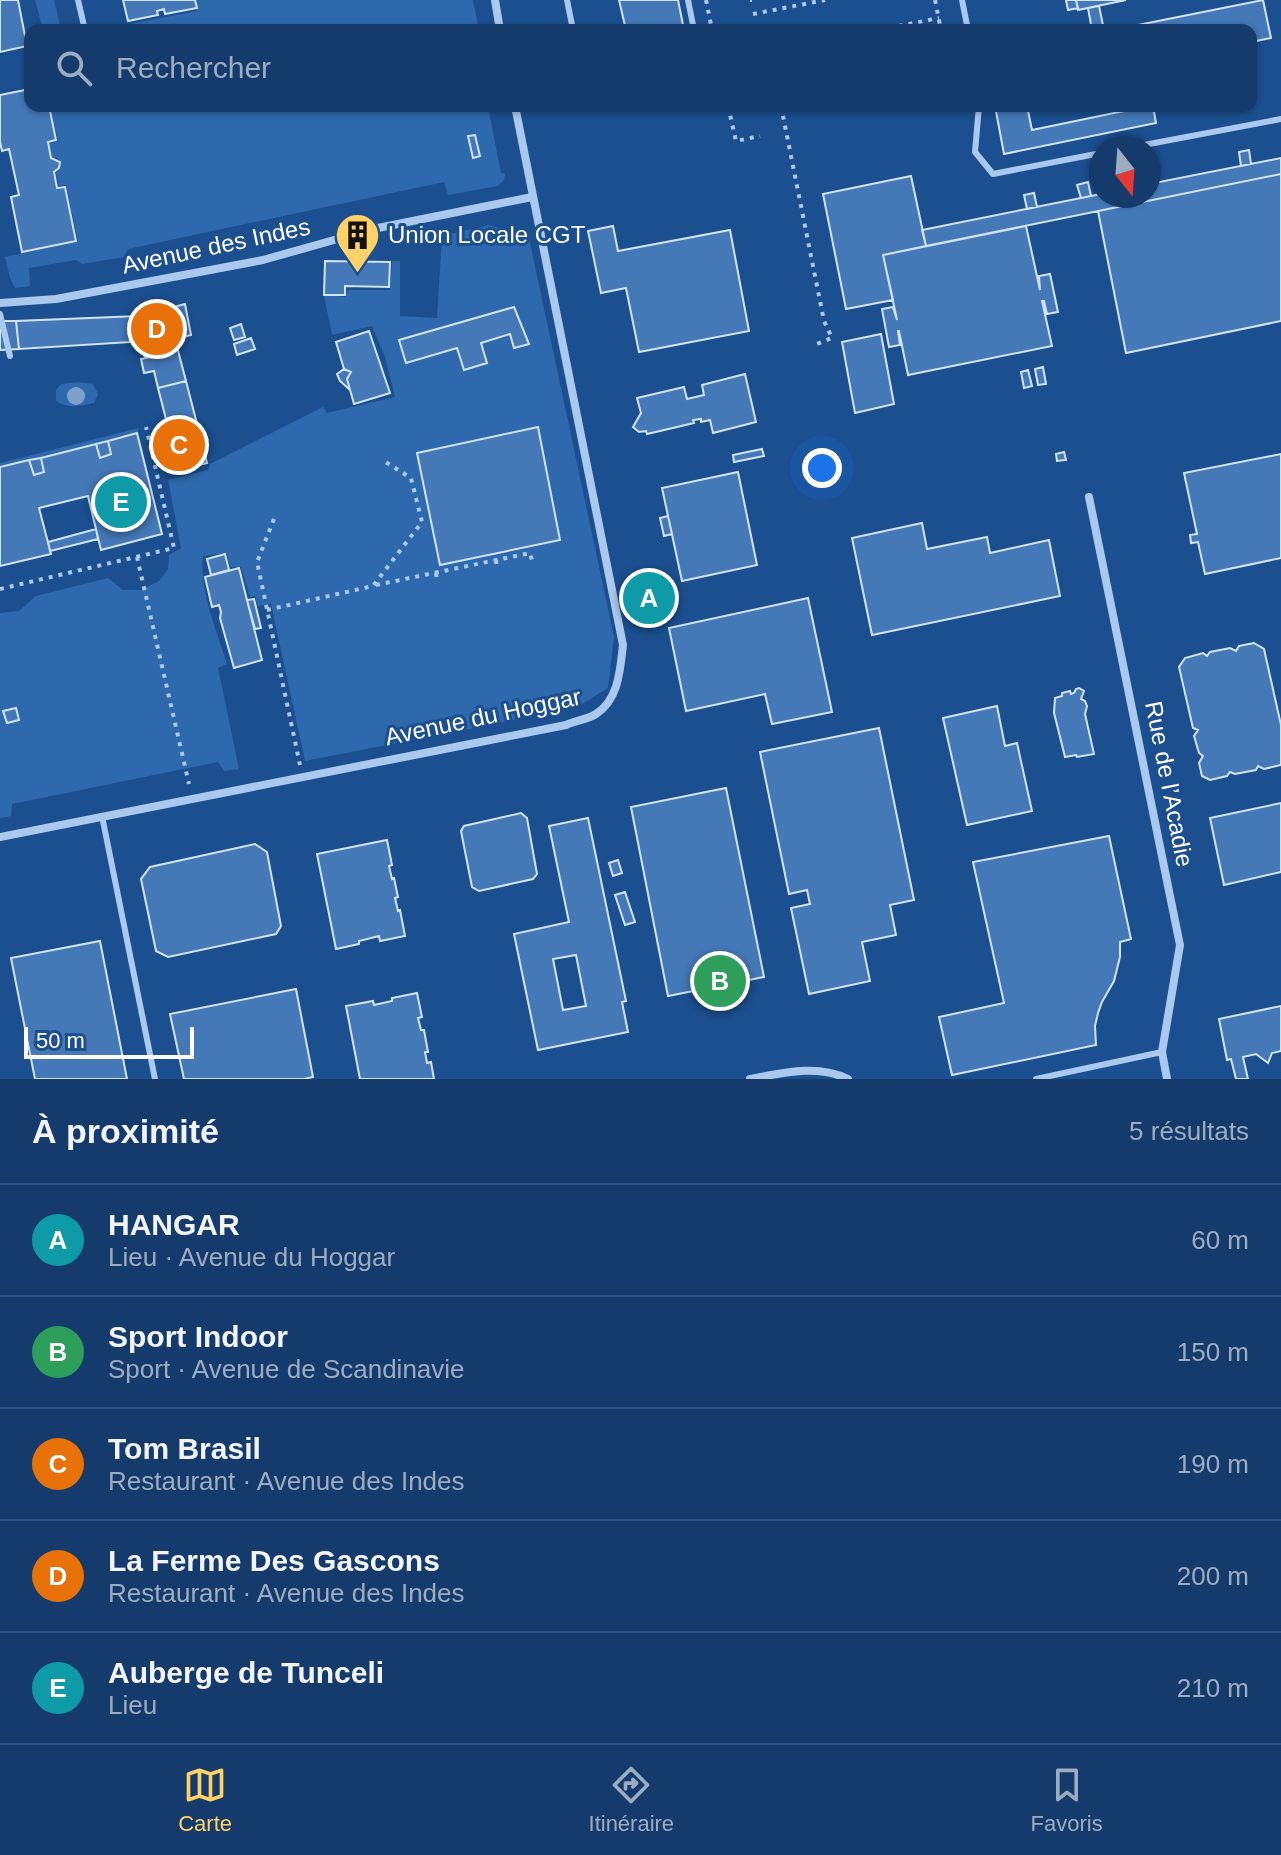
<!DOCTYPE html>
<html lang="fr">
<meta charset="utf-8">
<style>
:root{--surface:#143b6b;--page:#214673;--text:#f1f3f6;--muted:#9dadc1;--line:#33557e;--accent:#ffd166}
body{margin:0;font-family:Helvetica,sans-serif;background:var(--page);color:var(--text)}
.compass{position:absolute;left:1089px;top:136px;width:72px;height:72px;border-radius:50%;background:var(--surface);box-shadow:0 2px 6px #0004;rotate:163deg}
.scale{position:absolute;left:24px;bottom:20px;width:170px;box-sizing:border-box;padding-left:8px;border:4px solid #fff;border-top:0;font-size:22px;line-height:28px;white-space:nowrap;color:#fff;-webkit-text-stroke:6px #1b4f8f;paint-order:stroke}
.you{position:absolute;left:822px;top:468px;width:28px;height:28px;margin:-20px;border:6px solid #fff;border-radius:50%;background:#1a73e8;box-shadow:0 0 0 12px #1a73e833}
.badge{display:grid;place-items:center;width:52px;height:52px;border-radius:50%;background:var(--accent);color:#fff;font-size:26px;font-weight:700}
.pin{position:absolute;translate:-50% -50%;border:4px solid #fff;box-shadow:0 2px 8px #0006}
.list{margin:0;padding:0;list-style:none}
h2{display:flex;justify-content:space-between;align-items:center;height:104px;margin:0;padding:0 32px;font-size:34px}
h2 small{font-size:26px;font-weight:400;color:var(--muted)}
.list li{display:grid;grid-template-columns:52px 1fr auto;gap:24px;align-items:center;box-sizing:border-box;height:112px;padding:0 32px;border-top:2px solid var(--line)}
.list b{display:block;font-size:30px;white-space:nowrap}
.list p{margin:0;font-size:26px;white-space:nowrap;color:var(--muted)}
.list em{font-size:26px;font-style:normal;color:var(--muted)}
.icon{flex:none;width:44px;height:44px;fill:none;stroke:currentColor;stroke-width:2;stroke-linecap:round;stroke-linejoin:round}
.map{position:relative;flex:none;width:1281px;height:1079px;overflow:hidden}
.search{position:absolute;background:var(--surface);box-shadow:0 2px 6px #0004;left:24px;right:24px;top:24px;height:88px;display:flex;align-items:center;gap:20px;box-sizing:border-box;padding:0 28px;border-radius:16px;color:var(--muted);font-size:30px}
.sheet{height:664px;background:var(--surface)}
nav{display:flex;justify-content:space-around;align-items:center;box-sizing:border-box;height:112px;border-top:2px solid var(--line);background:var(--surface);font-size:22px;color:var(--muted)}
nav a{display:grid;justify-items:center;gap:4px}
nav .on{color:var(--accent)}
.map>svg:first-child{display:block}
</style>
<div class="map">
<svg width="1281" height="1079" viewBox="0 0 1281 1079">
<rect width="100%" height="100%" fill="#1b4f8f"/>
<!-- green -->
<path fill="#2e69ad" d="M35,0H54L61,30H43Z
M195,0H473L479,30H114V27L197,11Z
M50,106H488L501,173L505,174L504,180L498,186L448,195L444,182L128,249L124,257L82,264L76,260L29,268L30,286L15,288L10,278L5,257L78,241L66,185L59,186L56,173L60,169L61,163L57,158L52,157L49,144L58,141Z
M489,225L523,234L529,238L614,637L608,688L582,704L554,712L305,761L271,604L258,606L255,596L250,597L241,567H230L227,553L203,556C199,589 217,632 227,664L218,668L239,769L224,771L218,762L12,804L11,816L0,818V613L19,611L36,596L108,578L123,590H141L159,581L168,569L169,555L181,548L168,480L208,470L210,464L323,407L327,413L395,397L385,357L372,326L332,335L324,295L345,297L348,290H390L392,261H400V316L437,318L442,236Z
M78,382L93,384L98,394L94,403C80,406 68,409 56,401V390L61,384Z
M139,428L137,433L0,468V463Z"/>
<!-- building -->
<path fill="#4478b7" stroke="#cfe3fa" stroke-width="2" fill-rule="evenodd" d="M0,0H18L27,46L0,52Z
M123,0H195L197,8L165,14L164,9L157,11L158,15L128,21Z
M619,0H678L684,30H626Z
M1066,0H1076L1078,8L1068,10Z
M1076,0H1126L1078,10Z
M1263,0L1271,38L1251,42V30H1113Z
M1099,6L1104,30H1092L1088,8Z
M30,89V106H49L56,140L48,142L51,158L60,162L59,168L54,172L57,188L65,187L76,241L22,252L11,197L19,195L9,149L2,151L0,142V95Z
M995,106H1027L1032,130L1148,106H1153L1156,123L1004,154Z
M475,135L480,156L473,158L468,136Z
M1249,150L1251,164L1241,166L1239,152Z
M1281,158V174L926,246L922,230L1101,194V196H1149V184Z
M1281,174V321L1126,353L1098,211Z
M911,176L926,246L883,255L893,300L846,309L823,194Z
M1088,182L1091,196L1081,198L1077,185Z
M1034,193L1037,207L1027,209L1024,195Z
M613,226L618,251L730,230L749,331L639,352L626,288L601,293L588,231Z
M1026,226L1040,290L1039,276L1050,274L1058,312L1047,314L1044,301H1042L1052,346L908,375L899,331H898L900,345L889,347L882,309L893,307L897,320L883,255Z
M325,261L390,262L389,287L345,286V295H324Z
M185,304L191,335L175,339L186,381L158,388L154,371L144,373L141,359L150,357L146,341L19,349L16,321L139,316Z
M514,307L529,344L514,348L510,334L481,343L487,363L464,370L457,348L406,363L399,340Z
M0,321H16L19,349L0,350Z
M241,324L245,337L234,340L230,328Z
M369,331L390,393L354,404L347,379L351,372L344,369L336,342Z
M881,334L894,404L855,413L842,342Z
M251,338L255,349L237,355L234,344Z
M140,341H146L150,357L145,358Z
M1043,367L1046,384L1038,385L1035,369Z
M344,369L351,372L347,379L350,390L340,381L337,374Z
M1028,370L1032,386L1024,388L1021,372Z
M745,374L756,422L713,433L710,420L701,422V419L693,420L694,423L647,434L646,431L639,432L633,427L641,413L637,398L684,387L687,399L704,395L702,385Z
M186,381L207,463L179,470L158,388Z
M538,427L560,540L440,565L417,453Z
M137,433L162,534L101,550L88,496L39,508L51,554L0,566V467L29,460L34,475L44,472L41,458L96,444L100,458L111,454L108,441Z
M108,441L111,454L100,458L96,444Z
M762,449L764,456L734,462L733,455Z
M1064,452L1066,460L1057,461L1056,454Z
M1281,454V558L1205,574L1198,542L1191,543L1190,535L1197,534L1184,473Z
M41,458L44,472L34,475L29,460Z
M738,472L757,565L682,581L662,488Z
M668,516L672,534L664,536L660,518Z
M922,523L927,549L987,537L990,553L1049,540L1060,596L872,635L852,538Z
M96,529L98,539L50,551L48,542Z
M225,554L229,570L211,575L207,559Z
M239,568L262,660L234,668L220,618L221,612L219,605L212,607L205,577Z
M657,591L660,602L642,606L639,594Z
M808,598L832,712L772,724L765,694L686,711L669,628Z
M254,599L261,628L255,629L247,600Z
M1254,643L1264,649L1281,725V765L1264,769L1258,766L1256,770L1235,774L1230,772L1227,776L1210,780L1202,776L1199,763L1203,756L1199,753L1194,736L1198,730L1193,728L1179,667L1185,658L1203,653L1207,656L1210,652L1230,648L1236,651L1239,646Z
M1079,688L1084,691L1081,699L1085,701L1087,706L1085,714L1094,754L1077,757L1076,755L1065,757L1054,713L1055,698L1062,696V693L1070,691L1071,694L1074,693L1076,689Z
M997,706L1005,746L1017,743L1032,811L967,825L943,718Z
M16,708L19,720L7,723L3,711Z
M879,728L914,900L890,905L896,935L862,942L870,981L809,994L791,908L810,904L807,890L789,894L760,752Z
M726,788L764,977L668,996L631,807Z
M1281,803V872L1224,885L1210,818Z
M521,813L527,818L537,874L533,879L479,891L472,887L461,831L464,826Z
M588,818L626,1001L622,1002L628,1032L538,1050L514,934L569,922L549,826ZM576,955L586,1006L563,1010L553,959Z
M1109,836L1131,939L1120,942V957L1114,981L1102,1002L1098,1013L1095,1026L1096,1045L952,1075L939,1017L1004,1003L973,862Z
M387,840L392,865L389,866L392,879L394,878L398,897L395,898L398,911L400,910L405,936L380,941L379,936L359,941V944L336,949L317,854Z
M255,844L267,852L281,926L276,934L168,957L156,951L141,879L150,867Z
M618,860L622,873L613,876L609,863Z
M625,892L635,922L625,925L615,895Z
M100,941L127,1079H35L11,958Z
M296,989L313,1077L304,1079H184L170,1014Z
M417,993L422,1017L418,1018L421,1030H424L428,1052H425L427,1063L431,1062L434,1079H360L346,1006L373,1001L374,1005L392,1001V998Z
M1281,1006V1051L1272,1053L1268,1063L1256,1054L1243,1057L1248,1079H1236L1231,1059L1227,1060L1219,1019Z"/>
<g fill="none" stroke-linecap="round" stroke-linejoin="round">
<!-- path -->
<path stroke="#a9c9ee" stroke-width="4" stroke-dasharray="4 6" stroke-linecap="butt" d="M706,0L712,30
M750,0H752
M935,0L941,30
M753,14L825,0
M879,30L939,18
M728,106L736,141L760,136
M781,106L824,321L832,338L817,344
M274,519L257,562L300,765
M137,557L189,784
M496,560L497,568
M436,573L437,581
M376,585L530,553L532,561
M0,589L174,548L146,427
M267,610L373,586L422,522L411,478L384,461"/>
<!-- service -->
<path stroke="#a9c9ee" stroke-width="6" d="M78,0L85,30
M567,0L573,30
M688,0L694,30
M962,0L968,30
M593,106L607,109L629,106
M979,106L975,152L993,174L1101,153
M1128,148L1281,119
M0,314L10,356
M102,816L155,1079
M1036,1079L1162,1052"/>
<!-- minor -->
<path stroke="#a9c9ee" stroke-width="8" d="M495,0L500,30
M0,303L56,299L263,260L373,229L532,197
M1089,497L1180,945L1162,1052L1167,1079
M0,837L566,725C575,721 588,719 596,714C619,699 620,670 623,645L515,106
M750,1079C783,1073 817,1064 848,1079"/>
</g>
<!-- trees -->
<circle fill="#7ea0ca" cx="76" cy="396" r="9"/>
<!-- icons -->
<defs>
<symbol id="building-pin" viewBox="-11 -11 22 30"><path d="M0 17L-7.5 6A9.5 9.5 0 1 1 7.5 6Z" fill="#ffd166" stroke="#1b4f8f"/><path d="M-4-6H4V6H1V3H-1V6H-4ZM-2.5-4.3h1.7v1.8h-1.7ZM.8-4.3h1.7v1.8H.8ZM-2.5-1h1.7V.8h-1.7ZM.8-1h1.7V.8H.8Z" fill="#111"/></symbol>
</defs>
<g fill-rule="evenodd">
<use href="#building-pin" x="332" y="210" width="51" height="69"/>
</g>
<g text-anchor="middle" stroke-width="6" stroke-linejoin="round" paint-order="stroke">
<!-- poi labels -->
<g font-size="24" fill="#fff" stroke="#1b4f8f" text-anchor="start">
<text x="388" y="243">Union Locale CGT</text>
</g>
<!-- street labels -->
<g font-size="24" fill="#fff" stroke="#1b4f8f">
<text transform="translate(216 246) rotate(-12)" y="8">Avenue des Indes</text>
<text transform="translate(483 717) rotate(-12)" y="8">Avenue du Hoggar</text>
<text transform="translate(1169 784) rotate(79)" y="8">Rue de l’Acadie</text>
</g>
</g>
</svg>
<svg class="compass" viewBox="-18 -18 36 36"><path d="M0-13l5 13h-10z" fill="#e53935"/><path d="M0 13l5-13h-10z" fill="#9dadc1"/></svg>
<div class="scale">50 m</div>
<div class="you"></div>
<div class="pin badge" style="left:649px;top:598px;background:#0f9aa8">A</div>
<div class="pin badge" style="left:720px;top:981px;background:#2e9e5b">B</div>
<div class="pin badge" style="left:179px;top:445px;background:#e8710a">C</div>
<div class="pin badge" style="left:157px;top:329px;background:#e8710a">D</div>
<div class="pin badge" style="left:121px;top:502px;background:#0f9aa8">E</div>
<div class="search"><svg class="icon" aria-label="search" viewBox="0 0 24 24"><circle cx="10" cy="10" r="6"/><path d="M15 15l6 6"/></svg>Rechercher</div>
</div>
<section class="sheet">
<h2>À proximité<small>5 résultats</small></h2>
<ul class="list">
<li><span class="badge" style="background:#0f9aa8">A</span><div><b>HANGAR</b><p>Lieu · Avenue du Hoggar</p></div><em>60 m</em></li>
<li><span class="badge" style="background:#2e9e5b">B</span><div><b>Sport Indoor</b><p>Sport · Avenue de Scandinavie</p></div><em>150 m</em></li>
<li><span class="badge" style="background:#e8710a">C</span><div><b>Tom Brasil</b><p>Restaurant · Avenue des Indes</p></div><em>190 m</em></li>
<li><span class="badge" style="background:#e8710a">D</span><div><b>La Ferme Des Gascons</b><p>Restaurant · Avenue des Indes</p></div><em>200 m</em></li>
<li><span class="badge" style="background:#0f9aa8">E</span><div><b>Auberge de Tunceli</b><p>Lieu</p></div><em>210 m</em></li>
</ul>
</section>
<nav>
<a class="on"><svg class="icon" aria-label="map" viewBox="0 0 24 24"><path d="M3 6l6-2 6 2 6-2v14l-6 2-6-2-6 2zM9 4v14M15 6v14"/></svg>Carte</a>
<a><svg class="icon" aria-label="directions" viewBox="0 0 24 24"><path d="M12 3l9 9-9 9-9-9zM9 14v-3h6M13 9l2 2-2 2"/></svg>Itinéraire</a>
<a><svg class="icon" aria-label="saved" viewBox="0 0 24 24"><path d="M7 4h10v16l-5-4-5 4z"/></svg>Favoris</a>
</nav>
